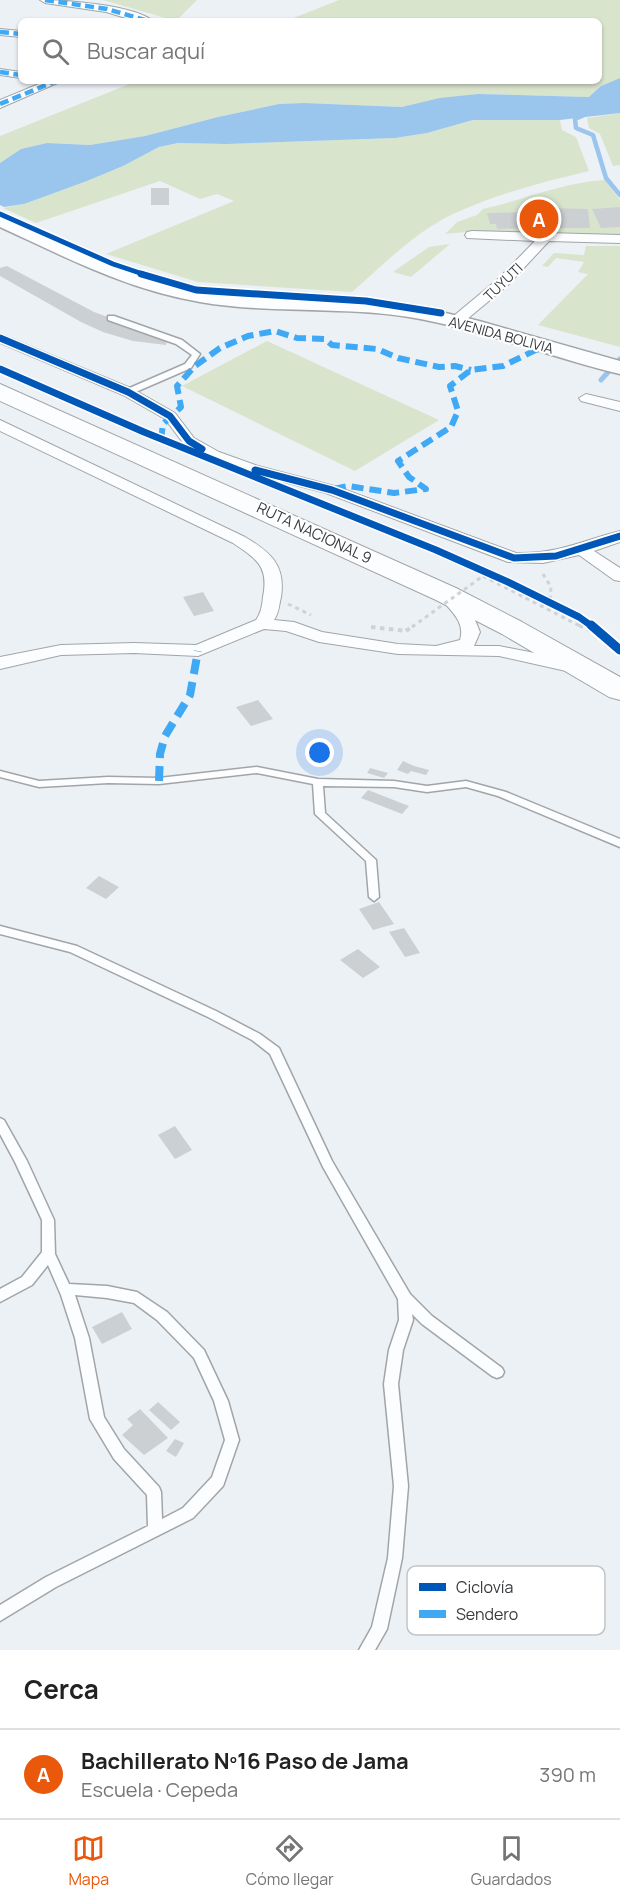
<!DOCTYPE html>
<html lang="es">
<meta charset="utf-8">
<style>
:root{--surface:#fff;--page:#f6f6f6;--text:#222;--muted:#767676;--line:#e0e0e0;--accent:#ea580c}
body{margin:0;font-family:Manrope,sans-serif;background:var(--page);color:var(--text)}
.you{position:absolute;left:320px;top:753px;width:21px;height:21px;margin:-15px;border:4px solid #fff;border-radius:50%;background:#1a73e8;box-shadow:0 0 0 9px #1a73e833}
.badge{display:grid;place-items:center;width:39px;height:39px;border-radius:50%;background:var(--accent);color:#fff;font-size:20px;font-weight:700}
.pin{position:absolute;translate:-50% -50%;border:3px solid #fff;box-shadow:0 2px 6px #0006}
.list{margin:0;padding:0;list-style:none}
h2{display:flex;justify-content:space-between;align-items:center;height:78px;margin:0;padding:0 24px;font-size:26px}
h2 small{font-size:20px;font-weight:400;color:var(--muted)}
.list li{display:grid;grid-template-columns:39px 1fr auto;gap:18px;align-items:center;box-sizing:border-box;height:90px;padding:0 24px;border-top:2px solid var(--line)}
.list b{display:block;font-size:22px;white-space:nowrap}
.list p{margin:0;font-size:20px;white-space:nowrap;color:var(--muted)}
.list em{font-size:20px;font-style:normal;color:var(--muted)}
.icon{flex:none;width:33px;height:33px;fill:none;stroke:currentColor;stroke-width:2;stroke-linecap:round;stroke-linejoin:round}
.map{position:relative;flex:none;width:620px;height:1650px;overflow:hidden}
.search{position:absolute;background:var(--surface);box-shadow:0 2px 4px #0004;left:18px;right:18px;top:18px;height:66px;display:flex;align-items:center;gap:15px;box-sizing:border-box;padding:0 21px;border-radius:9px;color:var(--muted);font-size:22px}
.sheet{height:168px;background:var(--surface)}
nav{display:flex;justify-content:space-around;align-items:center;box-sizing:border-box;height:84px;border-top:2px solid var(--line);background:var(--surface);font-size:16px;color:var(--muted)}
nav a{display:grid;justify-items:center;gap:3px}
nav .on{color:var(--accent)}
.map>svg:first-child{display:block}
</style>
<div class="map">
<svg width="620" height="1650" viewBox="0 0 620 1650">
<rect width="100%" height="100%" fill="#ecf1f6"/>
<!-- green -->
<path fill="#d9e4cd" d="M103,0H197L176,21Z
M339,0H620V78L601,86L590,97L478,94L402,107L304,103L279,104L218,117L145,136L90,145L47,143L21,149L0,163V136L137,81H599V21H286Z
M620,113V165L613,166L600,134L589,128L587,118Z
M473,120H560L562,130L576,137L589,171C543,182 496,194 453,214C415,232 383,265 352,292L198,282L106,254L234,201L217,194L200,199L160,181L36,223L3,208L24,204L87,181L123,166L159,147L178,143L227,144L395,138L427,133Z
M605,180L620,200V235L477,231L445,234L457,222L477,215L483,209C524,200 563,182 605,180Z
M450,244L411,277L393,272L429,247Z
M586,246H620V347L538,325L588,274L578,272L584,262L556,258L548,267L542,266L554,253L584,255Z
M267,341L439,420L355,471L182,386Z"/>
<!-- water -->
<path fill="#9ac5ec" d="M620,78V113L560,120H473L427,133L395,138L227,144L178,143L159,147L123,166L87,181L24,204L4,207L0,205V163L21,149L47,143L90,145L145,136L218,117L279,104L304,103L402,107L440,98L478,94L589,97L601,86Z"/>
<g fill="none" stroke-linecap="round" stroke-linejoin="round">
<!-- stream-far1 -->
<path stroke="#9ac5ec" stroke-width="4.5" d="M582,116L575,119L576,128L593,135L606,178L620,195"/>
<!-- stream -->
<path stroke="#9ac5ec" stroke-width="5" d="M601,380L620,359"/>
</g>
<!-- building -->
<path fill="#ccd0d3" d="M151,188H169V205H151Z
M527,207L551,208L552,213L532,212L534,218H555L554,208L588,209L590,228H533L532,223H527L528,228L497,229L496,224H490L487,213L527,212Z
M620,207V227L601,228L592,209Z
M7,266L94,312L167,339L166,345L133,341L103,332L81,322L0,276V268Z
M203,592L214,611L194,616L183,597Z
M258,700L273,719L251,726L236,707Z
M403,761L414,766L429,770L426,775L411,771L408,774L397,770Z
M370,768L388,773L384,778L367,773Z
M368,790L409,806L402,814L361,798Z
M99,876L119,887L106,899L86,888Z
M379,902L394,924L373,930L359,909Z
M404,928L420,953L405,957L389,932Z
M358,949L380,967L363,978L340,960Z
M175,1126L192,1150L175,1159L158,1135Z
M122,1312L132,1329L102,1344L92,1327Z
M158,1402L180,1422L171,1430L149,1410Z
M140,1409L168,1438L144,1455L122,1435L133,1425L127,1419Z
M175,1439L184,1443L176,1457L166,1451Z"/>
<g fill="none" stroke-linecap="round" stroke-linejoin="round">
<defs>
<path id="lane" d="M108,316H114L182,340L200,354L191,368L131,394H125V390L185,364L192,355L176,344L108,320Z
M257,767L318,779L394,781L427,786L466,781L506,792L620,839V847L498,796L466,787L427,792L394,787L323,786L325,813L376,860L379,897L374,901L369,897L366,861L315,814L313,784L257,773L159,784L108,783L39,787L0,777V771L39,781L108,777L159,778Z
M0,926L77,946L216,1011L260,1034L279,1048L332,1161L410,1294L432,1316L502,1368L504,1372L502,1376L497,1378L492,1376L422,1324L412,1314L413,1320L403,1350L398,1384L408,1486L402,1558L387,1629L375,1650H359L372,1627L388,1558L394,1486L384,1384L389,1350L399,1320L398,1299L323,1167L270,1054L252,1040L208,1017L70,952L0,934Z
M0,1118L4,1120L27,1161L54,1220L55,1254L69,1284L107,1286L137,1292L167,1312L204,1350L228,1401L239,1440L223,1486L193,1518L56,1587L0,1621V1605L46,1577L148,1526L147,1495L114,1459L90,1419L75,1338L61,1295L48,1265L32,1285L0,1302V1289L22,1277L42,1252V1220L15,1162L0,1134ZM75,1295L107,1298L134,1303L157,1320L194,1358L214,1401L225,1440L212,1477L183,1508L162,1519L161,1492L159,1487L124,1449L104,1417L89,1338Z"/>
<path id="street" d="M40,0C65,0 134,5 153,21H136L106,12L45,3Z
M0,29L21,31V37L0,35Z
M0,69L21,72V78L0,75Z
M46,81H62L0,108V100Z
M472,231L620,235V243L549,241L508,285L460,325H450L448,322L450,319L498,279L535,241L467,238L465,235L467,232Z
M0,334L133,389L175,413L194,438L219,452L258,466L338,487L516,553C558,554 581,541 620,531V542L594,551L620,568V581L614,580L579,555L543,563L508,562L326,493L246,472L209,458L184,444L165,419L123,395L0,343Z
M586,394L620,402V411L581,401L579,398Z
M0,420L245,537C270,552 286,565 281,597C279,605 279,613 274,620L294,622L322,632L398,644L436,646L460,640C466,621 449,610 439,596L442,592C462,587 474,616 480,632L474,646H499L575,661L581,663L584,667L581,671L575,673L499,656L398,654L319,642L286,631L264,629L198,656L134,653L61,655L0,669V657L61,645L134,643L196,645L256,620C261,613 262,606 263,597C269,567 257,559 233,543L0,431Z"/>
<path id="secondary" d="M0,214L117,266L178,286L228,293L356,299L412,305L479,321L620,361V374C549,357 481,329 409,317C340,306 269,314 200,302C128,290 65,257 0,227Z"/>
<path id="highway" d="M0,384L456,588L522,622L620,677V700L609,697L502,634L436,600L0,401Z"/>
</defs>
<!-- lane casing -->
<use href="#lane" stroke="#a1a5a8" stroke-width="3"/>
<!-- street casing -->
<use href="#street" stroke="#a1a5a8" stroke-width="2"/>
<!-- secondary casing -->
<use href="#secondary" stroke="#a1a5a8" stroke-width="3"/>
<!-- highway casing -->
<use href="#highway" stroke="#a1a5a8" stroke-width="2"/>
<!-- path-far1 -->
<path stroke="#d0d2d3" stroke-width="3" stroke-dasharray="4 4" stroke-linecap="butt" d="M543,574L551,587L550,602
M483,576L582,627
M288,604L311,615"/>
<!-- path -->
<path stroke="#d0d2d3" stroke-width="4" stroke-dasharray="4.5 4.5" stroke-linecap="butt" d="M579,625L591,631L594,627
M371,627L406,631"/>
<!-- lane -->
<use href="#lane" fill="#fcfdfe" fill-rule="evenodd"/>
<!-- street -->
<use href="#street" fill="#fcfdfe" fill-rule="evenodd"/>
<!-- secondary -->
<use href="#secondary" fill="#fcfdfe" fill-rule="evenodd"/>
<!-- highway -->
<use href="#highway" fill="#fcfdfe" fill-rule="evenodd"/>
<!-- path-bridge-far1 -->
<path stroke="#d0d2d3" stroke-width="3" stroke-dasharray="4 4" stroke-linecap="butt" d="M412,627L483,576"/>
<!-- path-bridge -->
<path stroke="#d0d2d3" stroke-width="4" stroke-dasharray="4.5 4.5" stroke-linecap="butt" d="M406,631L414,625"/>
<!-- quiet-far2 -->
<path stroke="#3fa9f5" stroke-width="4.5" stroke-dasharray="9 4.5" stroke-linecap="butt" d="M45,0L107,9L148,21
M0,32L21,34
M0,72L21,75
M0,104L56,81"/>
<!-- quiet-far1 -->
<path stroke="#3fa9f5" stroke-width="6" stroke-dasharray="12 6" stroke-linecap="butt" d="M161,440L163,424L181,407L177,386L195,366L220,348L248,336L275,331L297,338L325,339L332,345L377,349L398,358L439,367L455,366L471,370
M334,489L348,486L394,493L426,489L409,477L398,461L451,427L458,411L450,386L471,370L503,366L544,346"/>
<!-- quiet -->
<path stroke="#3fa9f5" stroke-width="8" stroke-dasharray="15 8" stroke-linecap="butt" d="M159,781L160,754L165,736L190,695L198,651"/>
<defs>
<path id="cycleway-far2" d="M0,214L113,264L146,275"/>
<path id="cycleway-far1" d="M141,274L196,290L366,301L441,313
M0,338L128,392L170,416L189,441L202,449
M0,369L144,432L436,550L508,582L579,617L593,627
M255,470L332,490L514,558L556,556L620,536"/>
<path id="cycleway" d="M591,625L620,650"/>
</defs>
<!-- cycleway-far2 casing -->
<use href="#cycleway-far2" stroke="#fff" stroke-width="8"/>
<!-- cycleway-far1 casing -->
<use href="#cycleway-far1" stroke="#fff" stroke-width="10"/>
<!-- cycleway casing -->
<use href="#cycleway" stroke="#fff" stroke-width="13"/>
<!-- cycleway-far2 -->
<use href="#cycleway-far2" stroke="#0057b8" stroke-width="5"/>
<!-- cycleway-far1 -->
<use href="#cycleway-far1" stroke="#0057b8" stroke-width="7"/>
<!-- cycleway -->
<use href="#cycleway" stroke="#0057b8" stroke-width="9"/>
</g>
<g text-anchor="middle" stroke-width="4.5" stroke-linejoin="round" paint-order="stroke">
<!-- far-street labels -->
<g font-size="14" fill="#373b3e" stroke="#fff">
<text transform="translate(503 282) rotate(-44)" y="5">TUYUTI</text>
<text transform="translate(501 335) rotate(15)" y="5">AVENIDA BOLIVIA</text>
</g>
<!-- street labels -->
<g font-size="15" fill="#373b3e" stroke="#fff">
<text transform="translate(314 533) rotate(25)" y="5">RUTA NACIONAL 9</text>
</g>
</g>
<!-- legend -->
<rect x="407" y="1566" width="198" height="69" rx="9" fill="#fff" stroke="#c3c4c5" stroke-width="1.5"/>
<rect x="419" y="1583" width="27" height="8" fill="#0057b8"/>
<rect x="419" y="1610" width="27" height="8" fill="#3fa9f5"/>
<g font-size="16" fill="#373b3e">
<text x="456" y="1593">Ciclovía</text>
<text x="456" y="1620">Sendero</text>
</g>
</svg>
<div class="you"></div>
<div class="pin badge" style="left:539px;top:219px">A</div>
<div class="search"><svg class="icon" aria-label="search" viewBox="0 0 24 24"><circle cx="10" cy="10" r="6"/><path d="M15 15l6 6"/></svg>Buscar aquí</div>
</div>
<section class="sheet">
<h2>Cerca<small></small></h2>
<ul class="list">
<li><span class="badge">A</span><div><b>Bachillerato Nº16 Paso de Jama</b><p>Escuela · Cepeda</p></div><em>390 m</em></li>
</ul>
</section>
<nav>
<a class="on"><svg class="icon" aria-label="map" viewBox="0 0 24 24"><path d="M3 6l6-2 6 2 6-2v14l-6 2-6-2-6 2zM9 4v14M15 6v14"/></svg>Mapa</a>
<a><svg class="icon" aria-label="directions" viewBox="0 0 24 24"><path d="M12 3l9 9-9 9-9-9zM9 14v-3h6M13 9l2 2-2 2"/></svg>Cómo llegar</a>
<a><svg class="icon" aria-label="saved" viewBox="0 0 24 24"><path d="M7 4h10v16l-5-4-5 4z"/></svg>Guardados</a>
</nav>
